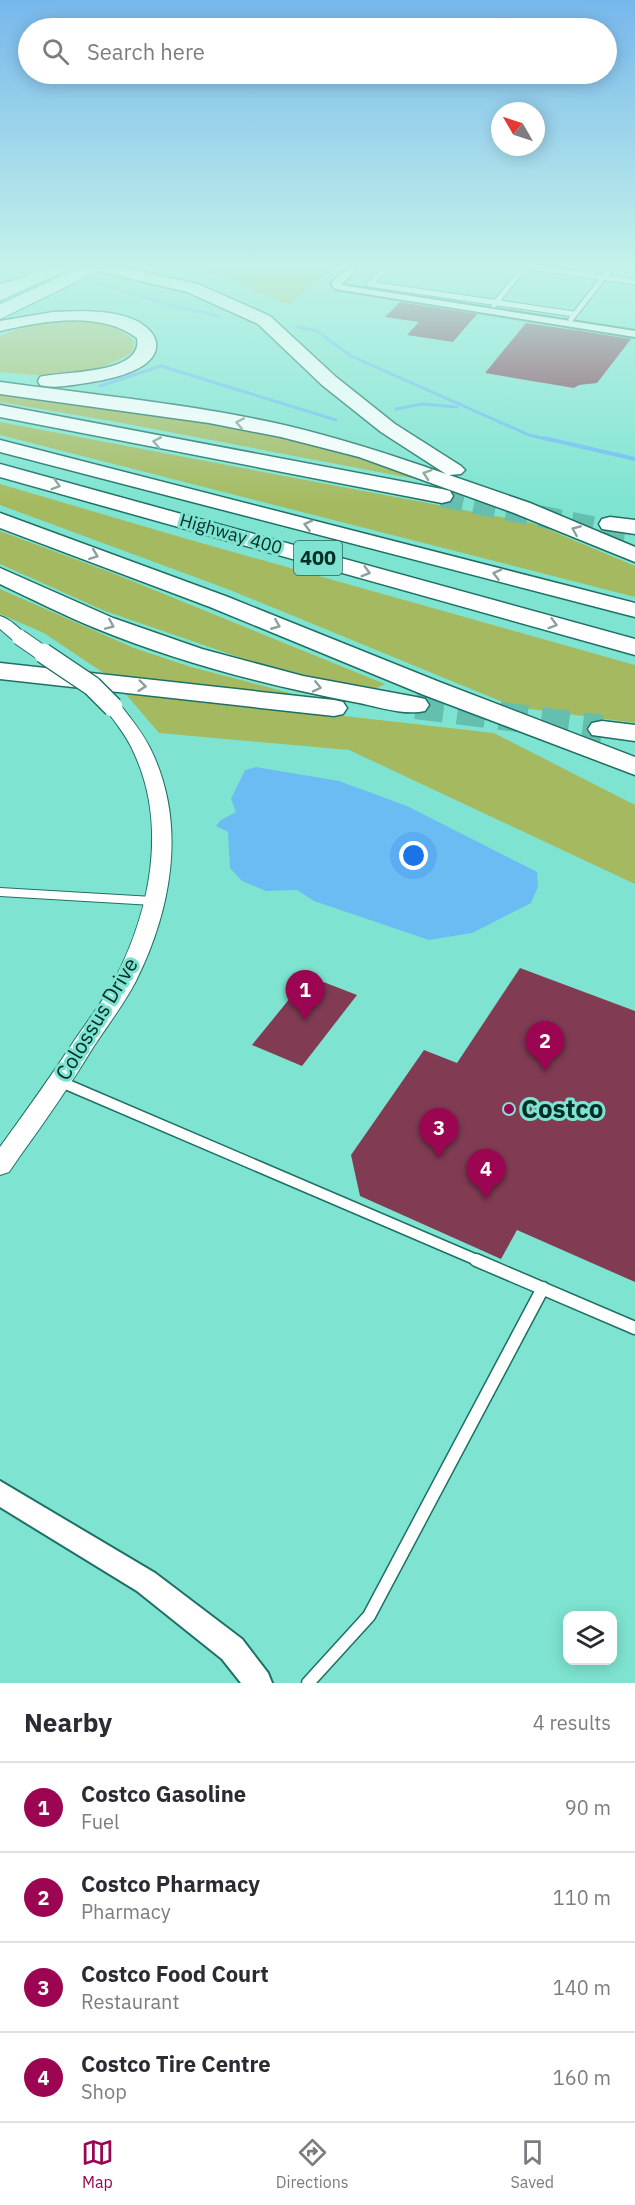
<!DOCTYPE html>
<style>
:root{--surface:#fff;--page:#f2f2f3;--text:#2b2b33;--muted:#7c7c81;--line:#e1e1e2;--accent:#9c0551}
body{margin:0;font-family:"IBM Plex Sans",sans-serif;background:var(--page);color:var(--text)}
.controls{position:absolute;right:18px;bottom:18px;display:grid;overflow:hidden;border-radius:12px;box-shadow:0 3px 15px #0003}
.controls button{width:54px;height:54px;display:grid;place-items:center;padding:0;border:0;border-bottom:2px solid var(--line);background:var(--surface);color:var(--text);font:30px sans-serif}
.compass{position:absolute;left:491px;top:102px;width:54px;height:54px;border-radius:50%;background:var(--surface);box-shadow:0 3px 15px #0003;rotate:309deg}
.you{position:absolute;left:414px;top:856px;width:21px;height:21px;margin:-15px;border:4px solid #fff;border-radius:50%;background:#1a73e8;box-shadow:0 0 0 9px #1a73e833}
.badge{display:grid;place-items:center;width:39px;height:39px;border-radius:50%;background:var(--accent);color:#fff;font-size:20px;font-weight:700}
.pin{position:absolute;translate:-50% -50px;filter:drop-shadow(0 2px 3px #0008)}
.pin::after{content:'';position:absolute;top:32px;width:21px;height:18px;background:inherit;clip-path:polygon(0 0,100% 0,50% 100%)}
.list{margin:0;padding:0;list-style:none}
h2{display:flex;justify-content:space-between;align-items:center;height:78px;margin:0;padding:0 24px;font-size:26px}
h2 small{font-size:20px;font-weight:400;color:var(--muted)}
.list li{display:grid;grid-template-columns:39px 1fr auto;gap:18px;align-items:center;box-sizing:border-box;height:90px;padding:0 24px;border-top:2px solid var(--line)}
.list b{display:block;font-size:22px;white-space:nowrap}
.list p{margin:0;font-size:20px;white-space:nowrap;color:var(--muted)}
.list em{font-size:20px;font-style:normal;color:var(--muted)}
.icon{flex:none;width:33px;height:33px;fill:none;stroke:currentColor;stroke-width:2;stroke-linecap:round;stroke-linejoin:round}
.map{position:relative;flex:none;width:635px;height:1683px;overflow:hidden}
.search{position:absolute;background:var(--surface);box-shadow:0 3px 15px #0003;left:18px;right:18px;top:18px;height:66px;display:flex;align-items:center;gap:15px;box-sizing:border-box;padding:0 21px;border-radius:33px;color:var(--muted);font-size:22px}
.sheet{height:438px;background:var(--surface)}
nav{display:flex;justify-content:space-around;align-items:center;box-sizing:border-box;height:84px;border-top:2px solid var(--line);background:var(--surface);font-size:16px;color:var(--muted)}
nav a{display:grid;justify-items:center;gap:3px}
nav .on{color:var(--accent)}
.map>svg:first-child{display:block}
</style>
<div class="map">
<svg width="635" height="1683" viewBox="0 0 635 1683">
<rect width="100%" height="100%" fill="#7ee4d1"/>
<!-- green -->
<path fill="#a5ba60" d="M201,268H335L288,305Z
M70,319C94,321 116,323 134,341L133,352C85,380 54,377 0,372V336L32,324Z
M0,392C121,410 243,424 361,458C383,464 404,473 426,481L117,422L0,402Z
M0,422L533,523L635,566V597L0,435Z
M0,484L187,539L635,665V723L515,707L230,590L0,505Z
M0,531L115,574L385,684L374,689L336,683L244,659L105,611L0,564Z
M0,589L134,648L191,667L305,697L139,680L105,674L44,633L0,614Z
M123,691L494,733L635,805V884L349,750L159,733Z"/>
<!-- water -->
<path fill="#6bbcf3" d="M256,767L339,781L407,806L537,872L538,887L531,903L472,933L429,940L314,901L297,890L266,891L242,881L230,868L228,832L216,826L221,820L236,812L231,799L245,770Z"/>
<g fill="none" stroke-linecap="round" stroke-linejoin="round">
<!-- stream-far1 -->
<path stroke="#6bbcf3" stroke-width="3" d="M94,282L175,306L219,316
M298,327L317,331L351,356L529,435L550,440
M100,386L161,366L336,420
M396,409L422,404L457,407"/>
<!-- stream -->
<path stroke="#6bbcf3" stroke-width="4" d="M544,438L635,459"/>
</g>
<!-- building -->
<path fill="#813c54" d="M400,302L418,305L477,314L453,342L407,335L419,322L385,317Z
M526,323L581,331L631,339L597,383L579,385L574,388L485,373Z
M520,968L635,1011V1282L517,1230L501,1259L360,1196L351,1155L424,1050L457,1063Z
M308,976L357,995L302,1066L252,1045Z"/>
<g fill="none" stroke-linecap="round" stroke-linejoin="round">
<!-- motorway-tunnel-far1 -->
<path stroke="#65bfaf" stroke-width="22" stroke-dasharray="22 11" stroke-linecap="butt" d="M442,496L630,535"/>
<!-- motorway-tunnel -->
<path stroke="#65bfaf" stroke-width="28" stroke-dasharray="28 14" stroke-linecap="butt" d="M416,705L602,729"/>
<defs>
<path id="service-far3" d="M388,268L369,284L574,314
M537,268L635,282
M0,298L66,268
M494,305L518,275L527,268
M0,307L85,268
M571,319L611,268"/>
<path id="service-far2" d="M0,892L153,901"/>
<path id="service-far1" d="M61,1082L479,1261"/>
<path id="service" d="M476,1260L635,1328
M308,1683L369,1616L543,1288"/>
<path id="minor" d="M349,268H358L341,285L635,331V337L335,289L331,283Z
M0,1481L155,1573L242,1639L268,1673L272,1683H241L222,1659L137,1591L0,1507Z"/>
<path id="tertiary" d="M0,616C10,619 21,629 27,637L25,640H13L0,629Z
M113,702L119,703C131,719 144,734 152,752C187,826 171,911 136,981C124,1004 108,1025 94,1046C71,1084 46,1120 20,1156L9,1172L0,1175V1147C26,1111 52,1075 76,1038C89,1019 103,1001 114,981C150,912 168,826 134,753C127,736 115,722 104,707L107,703Z"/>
<path id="primary" d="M44,268H62L60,271L0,296V287Z
M88,268H105L0,319V309Z"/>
<path id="motorway" d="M96,268H124L198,284L270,316L336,377L395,424L461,466L465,470L461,474L449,475L530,503L635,547V562L514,513L359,457L281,437L209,423L0,394V382C95,395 191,404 284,425C339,438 392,455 446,474L381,432L322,385L258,324L187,292L98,271Z
M17,279L25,284L23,288L0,294V284Z
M53,312C80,311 114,309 139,322C146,327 155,333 156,343C159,371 106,380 86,383C71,385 55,389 40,385L38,381L40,377C63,371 144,375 137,338C100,310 42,321 0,331V321Z
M0,405L442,489L450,491L453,496L450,501L442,503L0,417Z
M0,440L635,603V617L0,452Z
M0,464L635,639V655L0,477Z
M0,513L228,597L442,683L635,757V775L424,695L210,607L0,528Z
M610,517L635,520V534L602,529L599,524L602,519Z
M0,568L113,618L202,649L303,676L416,697L425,699L429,705L425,711C404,716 376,706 354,702C266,685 178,662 95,628C63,615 32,599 0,584Z
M0,663L334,700L343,702L347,708L343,714L334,716L0,679Z
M602,721L635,725V741L592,735L588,729L592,723Z"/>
</defs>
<!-- service-far3 casing -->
<use href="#service-far3" stroke="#1d7063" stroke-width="7"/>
<!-- service-far2 casing -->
<use href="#service-far2" stroke="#1d7063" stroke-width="10"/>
<!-- service-far1 casing -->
<use href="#service-far1" stroke="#1d7063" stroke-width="13"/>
<!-- service casing -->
<use href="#service" stroke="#1d7063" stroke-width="15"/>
<!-- minor casing -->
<use href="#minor" stroke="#1d7063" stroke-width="4"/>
<!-- tertiary casing -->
<use href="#tertiary" stroke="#1d7063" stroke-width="2"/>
<!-- primary casing -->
<use href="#primary" stroke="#1d7063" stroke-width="2"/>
<!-- motorway casing -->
<use href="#motorway" stroke="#1d7063" stroke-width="3"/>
<!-- service-far3 -->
<use href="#service-far3" stroke="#fff" stroke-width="5"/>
<!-- service-far2 -->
<use href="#service-far2" stroke="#fff" stroke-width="8"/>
<!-- service-far1 -->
<use href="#service-far1" stroke="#fff" stroke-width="10"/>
<!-- service -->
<use href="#service" stroke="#fff" stroke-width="12"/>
<!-- minor -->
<use href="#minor" fill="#fff" fill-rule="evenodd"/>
<!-- tertiary -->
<use href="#tertiary" fill="#fff" fill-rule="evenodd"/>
<!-- primary -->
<use href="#primary" fill="#fff" fill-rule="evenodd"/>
<!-- motorway -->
<use href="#motorway" fill="#fff" fill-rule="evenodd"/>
<defs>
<path id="tertiary-bridge-far1" d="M19,637L45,655"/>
<path id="tertiary-bridge" d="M43,653L92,686L113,707"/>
</defs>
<!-- tertiary-bridge-far1 casing -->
<use href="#tertiary-bridge-far1" stroke="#1d7063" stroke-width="17" stroke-linecap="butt"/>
<!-- tertiary-bridge casing -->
<use href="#tertiary-bridge" stroke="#1d7063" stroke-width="22" stroke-linecap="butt"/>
<!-- tertiary-bridge-far1 -->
<use href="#tertiary-bridge-far1" stroke="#fff" stroke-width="15"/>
<!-- tertiary-bridge -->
<use href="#tertiary-bridge" stroke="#fff" stroke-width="19"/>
</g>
<!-- one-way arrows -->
<defs><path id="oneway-chevron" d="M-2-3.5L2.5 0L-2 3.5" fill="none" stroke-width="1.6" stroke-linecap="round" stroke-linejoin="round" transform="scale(1.5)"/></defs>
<g stroke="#8ca09d">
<use href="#oneway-chevron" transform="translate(240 423) rotate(-169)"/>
<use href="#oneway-chevron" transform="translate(157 442) rotate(-169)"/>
<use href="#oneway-chevron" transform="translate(427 474) rotate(-161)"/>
<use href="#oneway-chevron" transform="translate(56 485) rotate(16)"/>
<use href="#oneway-chevron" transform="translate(308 525) rotate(-166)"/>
<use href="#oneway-chevron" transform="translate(576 530) rotate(-157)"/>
<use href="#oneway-chevron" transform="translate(94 555) rotate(21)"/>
<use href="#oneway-chevron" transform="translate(366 572) rotate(16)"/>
<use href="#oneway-chevron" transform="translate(497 574) rotate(-166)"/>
<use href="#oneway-chevron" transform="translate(553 624) rotate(16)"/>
<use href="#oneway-chevron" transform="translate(110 625) rotate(23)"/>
<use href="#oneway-chevron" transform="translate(276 625) rotate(22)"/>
<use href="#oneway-chevron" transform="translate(142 686) rotate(6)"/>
<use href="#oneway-chevron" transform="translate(317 687) rotate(13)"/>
</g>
<!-- sky -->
<linearGradient id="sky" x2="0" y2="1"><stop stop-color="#76b7ec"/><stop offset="0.53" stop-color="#c5f3ea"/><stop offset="1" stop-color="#c5f3ea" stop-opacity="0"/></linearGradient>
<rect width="635" height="503" fill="url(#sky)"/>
<!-- markers -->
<circle fill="#9c0551" stroke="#7ee4d1" stroke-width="2" cx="509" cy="1109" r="6"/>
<g text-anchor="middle" stroke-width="6" stroke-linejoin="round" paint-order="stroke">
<!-- far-street labels -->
<g font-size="18" fill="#002d26" stroke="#7ee4d1">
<text transform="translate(231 534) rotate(16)" y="6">Highway 400</text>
</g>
<!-- shield labels -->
<rect fill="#7ee4d1" stroke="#266459" stroke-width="1.5" x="294" y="541" width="48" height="34" rx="4.5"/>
<g font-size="20" font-weight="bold" fill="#002d26">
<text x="318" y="565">400</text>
</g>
<!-- street labels -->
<g font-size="21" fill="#002d26" stroke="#7ee4d1">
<text transform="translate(97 1019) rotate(-59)" y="7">Colossus Drive</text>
</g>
<!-- near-poi labels -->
<g font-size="26" font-weight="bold" fill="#002d26" stroke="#7ee4d1" text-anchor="start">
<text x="521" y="1118">Costco</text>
</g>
</g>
</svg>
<div class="controls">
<button><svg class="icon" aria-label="layers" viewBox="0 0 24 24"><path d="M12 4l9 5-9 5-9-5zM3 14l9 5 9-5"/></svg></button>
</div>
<svg class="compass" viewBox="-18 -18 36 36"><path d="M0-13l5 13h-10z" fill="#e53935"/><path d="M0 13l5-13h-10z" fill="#7c7c81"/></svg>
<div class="you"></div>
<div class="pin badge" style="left:305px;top:1020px">1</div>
<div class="pin badge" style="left:545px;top:1071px">2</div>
<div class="pin badge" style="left:439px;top:1158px">3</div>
<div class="pin badge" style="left:486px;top:1199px">4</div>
<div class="search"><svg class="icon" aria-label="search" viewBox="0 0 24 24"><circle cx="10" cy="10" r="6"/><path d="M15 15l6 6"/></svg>Search here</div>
</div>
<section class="sheet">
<h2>Nearby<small>4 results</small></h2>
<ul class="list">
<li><span class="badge">1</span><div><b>Costco Gasoline</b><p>Fuel</p></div><em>90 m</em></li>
<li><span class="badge">2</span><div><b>Costco Pharmacy</b><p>Pharmacy</p></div><em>110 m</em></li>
<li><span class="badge">3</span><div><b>Costco Food Court</b><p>Restaurant</p></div><em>140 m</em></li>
<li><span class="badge">4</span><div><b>Costco Tire Centre</b><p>Shop</p></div><em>160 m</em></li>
</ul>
</section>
<nav>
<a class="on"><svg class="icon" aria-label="map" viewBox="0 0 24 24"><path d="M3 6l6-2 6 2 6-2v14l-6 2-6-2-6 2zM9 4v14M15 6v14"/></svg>Map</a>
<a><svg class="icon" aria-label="directions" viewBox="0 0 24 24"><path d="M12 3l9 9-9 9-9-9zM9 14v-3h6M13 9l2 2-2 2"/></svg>Directions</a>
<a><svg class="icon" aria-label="saved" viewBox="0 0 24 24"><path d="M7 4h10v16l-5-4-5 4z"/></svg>Saved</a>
</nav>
